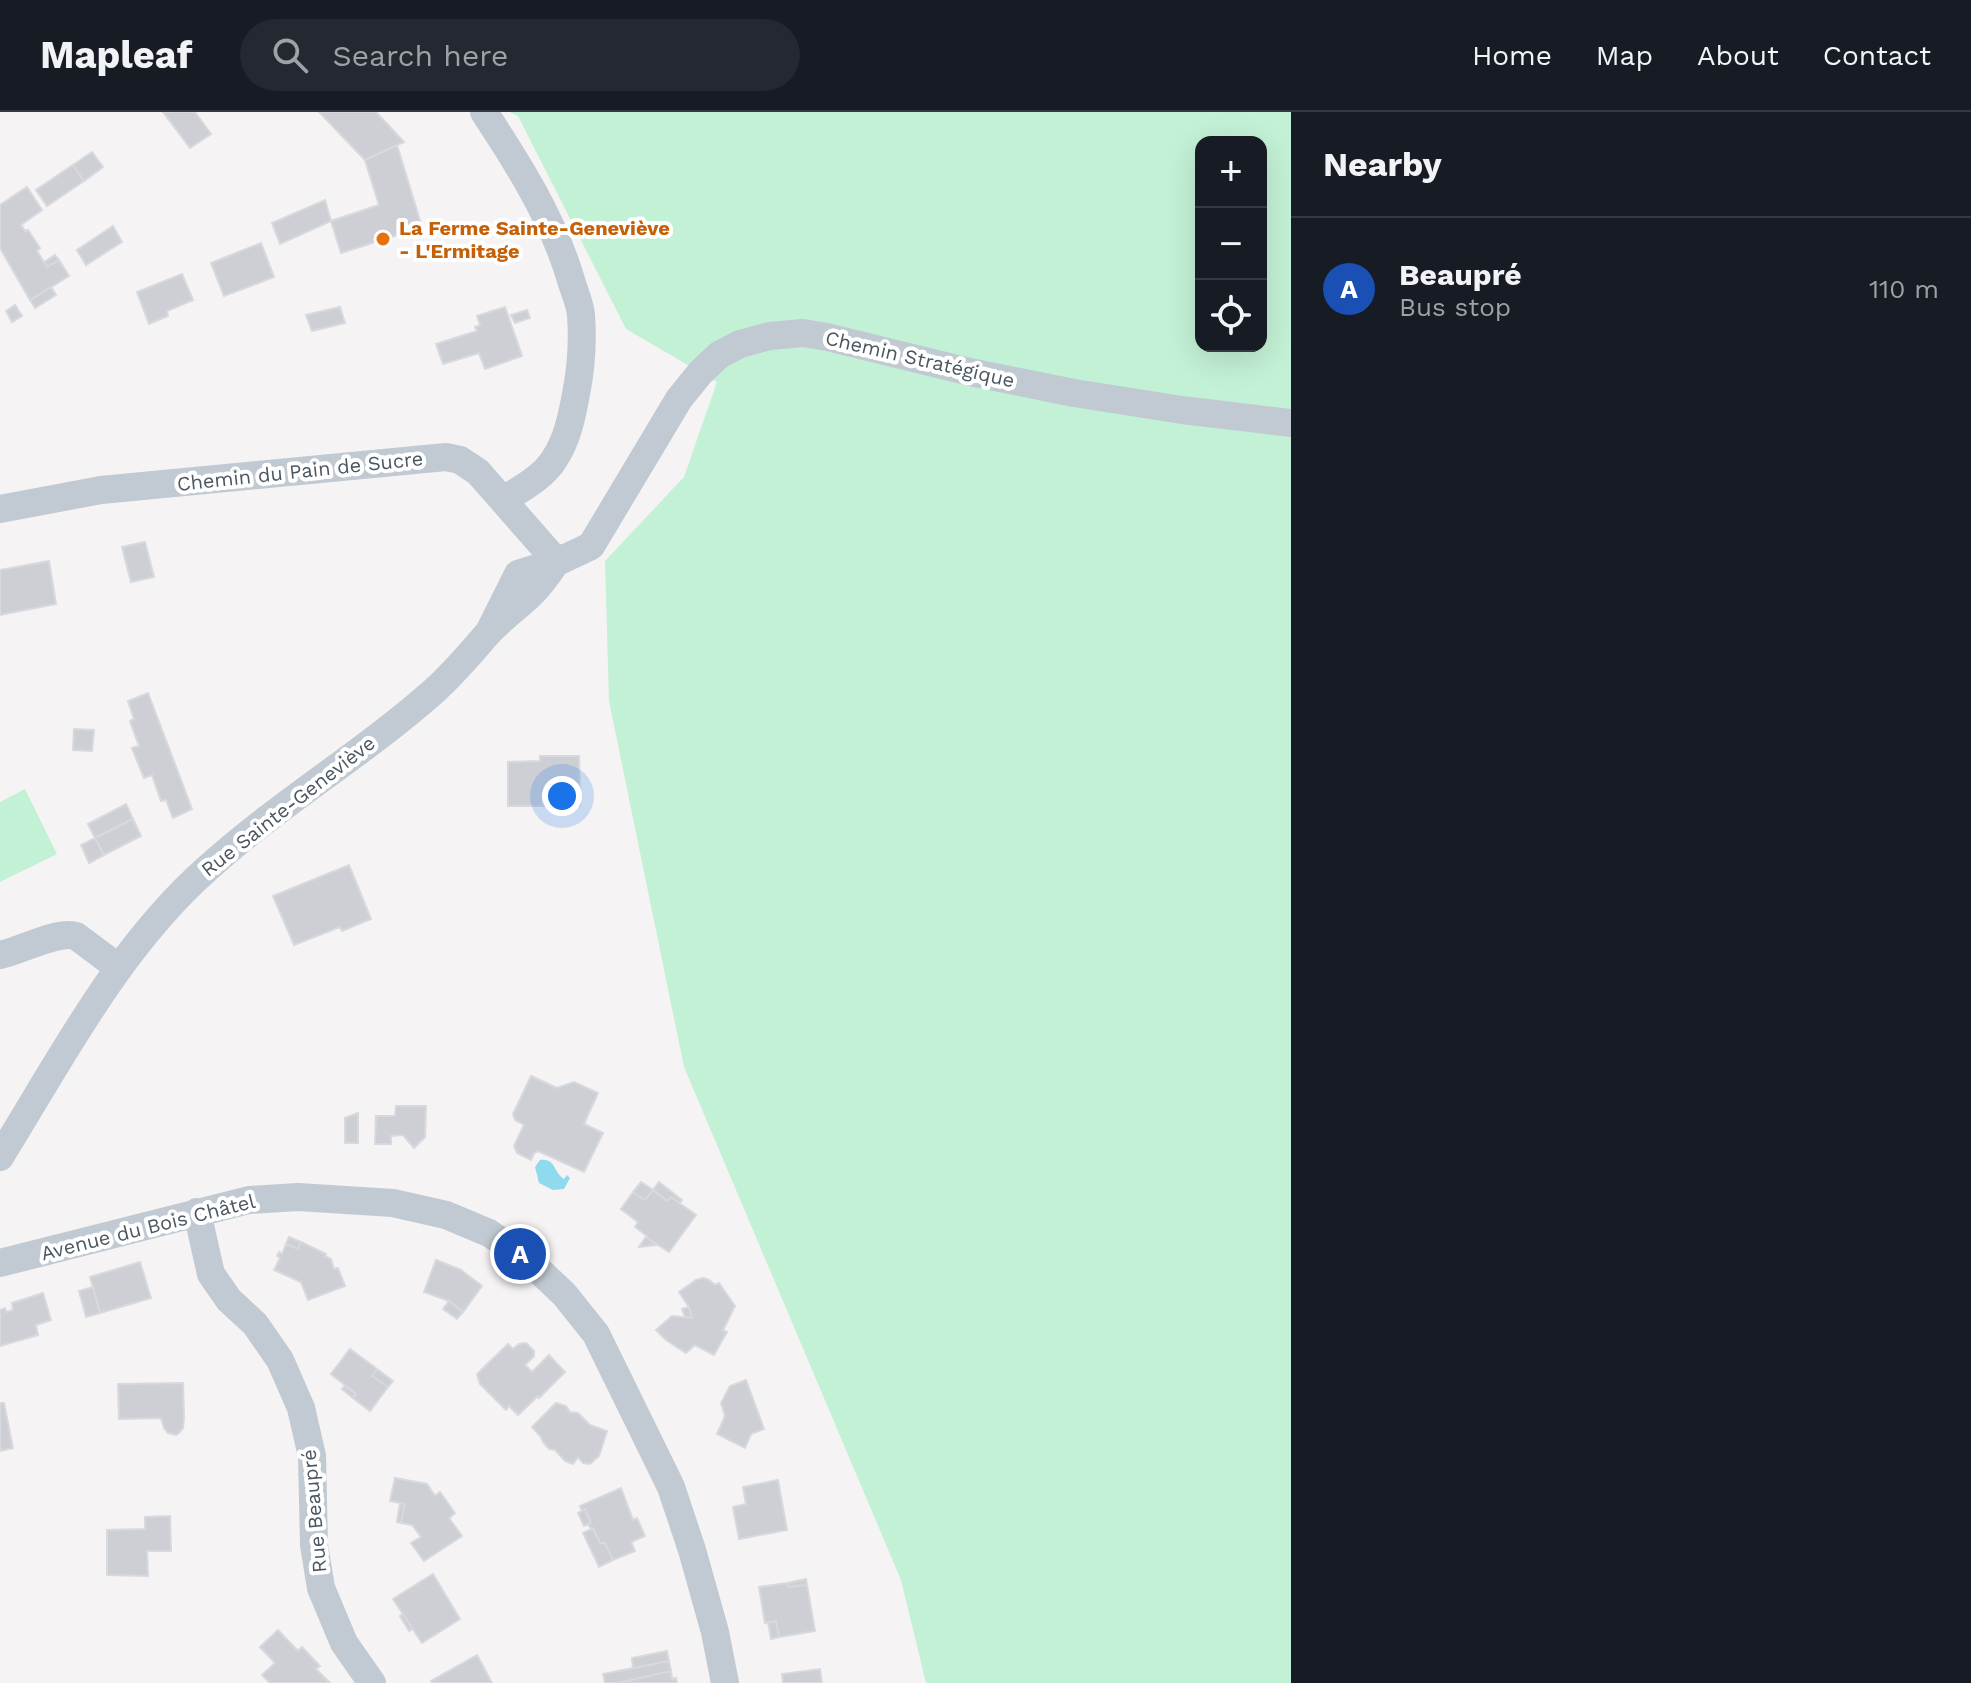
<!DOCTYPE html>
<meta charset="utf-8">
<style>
:root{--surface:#171b24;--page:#242831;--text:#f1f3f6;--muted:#9ea1a6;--line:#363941;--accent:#1a73e8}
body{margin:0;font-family:"Work Sans",sans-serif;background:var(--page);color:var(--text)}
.controls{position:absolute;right:24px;top:24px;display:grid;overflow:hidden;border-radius:16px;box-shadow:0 8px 32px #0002}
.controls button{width:72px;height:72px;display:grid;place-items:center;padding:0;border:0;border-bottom:2px solid var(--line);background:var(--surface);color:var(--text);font:40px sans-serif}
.you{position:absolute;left:562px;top:684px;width:28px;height:28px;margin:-20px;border:6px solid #fff;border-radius:50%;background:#1a73e8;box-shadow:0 0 0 12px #1a73e833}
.badge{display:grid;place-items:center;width:52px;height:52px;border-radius:50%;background:var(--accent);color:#fff;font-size:26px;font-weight:700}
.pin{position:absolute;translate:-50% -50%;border:4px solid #fff;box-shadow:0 2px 8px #0006}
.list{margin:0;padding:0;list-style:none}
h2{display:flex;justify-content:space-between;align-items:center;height:104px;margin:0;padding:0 32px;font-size:34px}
h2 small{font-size:26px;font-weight:400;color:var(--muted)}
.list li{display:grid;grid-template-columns:52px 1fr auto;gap:24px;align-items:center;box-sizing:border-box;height:144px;padding:0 32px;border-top:2px solid var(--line)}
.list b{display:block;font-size:30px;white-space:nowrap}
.list p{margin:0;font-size:26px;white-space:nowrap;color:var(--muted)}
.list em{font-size:26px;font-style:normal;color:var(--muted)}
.icon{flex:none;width:44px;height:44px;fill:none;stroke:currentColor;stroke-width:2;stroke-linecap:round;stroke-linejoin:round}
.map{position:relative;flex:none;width:1291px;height:1571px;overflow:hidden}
header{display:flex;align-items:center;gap:48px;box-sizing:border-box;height:112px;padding:0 40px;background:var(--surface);border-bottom:2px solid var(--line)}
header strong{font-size:38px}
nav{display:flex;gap:44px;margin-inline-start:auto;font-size:28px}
.search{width:560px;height:72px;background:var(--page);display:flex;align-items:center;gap:20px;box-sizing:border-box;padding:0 28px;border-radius:44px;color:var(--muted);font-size:30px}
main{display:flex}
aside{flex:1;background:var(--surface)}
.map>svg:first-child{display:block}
</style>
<header>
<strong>Mapleaf</strong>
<div class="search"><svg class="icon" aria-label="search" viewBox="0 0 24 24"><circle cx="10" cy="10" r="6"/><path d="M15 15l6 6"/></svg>Search here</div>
<nav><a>Home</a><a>Map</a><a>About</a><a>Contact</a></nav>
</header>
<main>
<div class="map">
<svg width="1291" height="1571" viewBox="0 0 1291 1571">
<rect width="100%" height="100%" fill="#f5f3f3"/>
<!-- green -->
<path fill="#c3f1d5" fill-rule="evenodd" d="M510,0H1291V1571H926L901,1468L684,955L609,589L605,449L684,365L717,270L626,217L518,4ZM1201,30H1261V234H1201Z
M25,677L57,742L0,770V690Z"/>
<!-- water -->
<path fill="#90daee" d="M540,1048C556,1046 553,1060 564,1067L567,1063L570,1066L564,1077L553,1078L539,1071L535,1055Z"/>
<!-- building -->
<path fill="#cdcfd5" stroke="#d7d9de" stroke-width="2" d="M163,0H195L211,22L190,36Z
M319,0H376L404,30L365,48Z
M397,33L422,115L341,141L331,109L379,93L365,48Z
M92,40L103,55L84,69L73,53Z
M73,53L84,69L47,94L36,78Z
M27,75L42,98L21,113L25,119L28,118L40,136L37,139L47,155L59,148L69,164L30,188L0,136V93Z
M325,88L331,109L280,132L272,111Z
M113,114L122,130L86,153L77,138Z
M261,131L274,165L224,184L211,151Z
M55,143L59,148L47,155L44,150Z
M182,162L193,188L167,199L168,204L149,212L137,180Z
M51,175L56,183L35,196L30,188Z
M15,193L22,204L12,210L6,199Z
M340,195L345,211L312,219L306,203Z
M505,195L522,244L485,257L479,241L443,252L436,232L477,219L475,215L480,213L477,204Z
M527,198L530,206L515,211L511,203Z
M145,430L154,465L131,470L122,435Z
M49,449L56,492L0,503V458Z
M148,581L192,697L173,706L166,688L161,689L152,663L144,666L132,636L139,634L130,609L134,607L128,589Z
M74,617L94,618L92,639L73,638Z
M540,644H579L580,684L542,685V694H508V650L540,649Z
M580,684V694H542V685Z
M126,692L133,707L95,726L88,712Z
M133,707L141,724L104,743L95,726Z
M95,726L104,743L89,751L81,733Z
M349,753L371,807L342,819L340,815L294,833L273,784Z
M531,964L557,976L574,970L598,981L584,1012L603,1021L584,1060L538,1039L534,1041L531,1048L517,1041L514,1034L524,1013L515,1008L513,1002Z
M396,994H426L425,1025L414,1036L403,1023L391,1024V1032H375L376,1004H395Z
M358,1001V1031H345V1006Z
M641,1070L653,1078L645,1088L633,1080Z
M659,1070L682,1088L680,1091L671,1085L667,1089L653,1078Z
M653,1078L667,1089L671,1085L696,1103L669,1140L646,1125L647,1124L635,1115L638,1110L621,1097L633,1080L645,1088Z
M289,1125L301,1130L298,1137L286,1132Z
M646,1125L656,1133L639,1135Z
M301,1130L326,1142L325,1144L331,1147L334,1157L338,1156L345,1174L308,1188L301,1170L274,1158L280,1146L277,1144L279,1140L282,1142L286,1132L298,1137Z
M436,1148L461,1158L482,1174L463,1200L449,1189L424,1180Z
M140,1150L151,1186L100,1201L90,1165Z
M703,1166L709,1168L715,1173L719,1171L735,1194L723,1218L727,1220L714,1243L695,1233L686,1241L666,1228L656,1218L672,1204L692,1206L689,1195L679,1180L696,1168Z
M93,1175L100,1201L86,1205L79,1179Z
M43,1181L51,1208L36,1213L38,1223L0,1234V1198L5,1196L6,1200L13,1198L12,1191Z
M449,1189L463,1200L457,1207L443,1197Z
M689,1195L692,1206L685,1205L682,1197Z
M526,1231L534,1239V1244L525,1253L532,1260L549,1243L565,1260L539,1286L538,1284L518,1303L509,1294L506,1298L480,1272L477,1262L508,1232L513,1237L519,1232Z
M350,1237L377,1257L372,1264L388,1275L370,1299L353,1286L356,1282L331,1262Z
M377,1257L393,1269L388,1275L372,1264Z
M746,1268L764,1317L751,1322L745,1336L717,1322L725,1304L721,1291L730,1274Z
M183,1271L184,1306L183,1316L179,1321L176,1323L168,1321L164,1316L161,1306L119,1307L118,1272Z
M345,1274L356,1282L353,1286L342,1277Z
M0,1291H4L13,1336L0,1339Z
M556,1291L566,1294L570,1300L578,1301L590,1313L607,1319L599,1344L590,1352L583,1351L578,1345L573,1352L565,1349L555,1338L549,1337L543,1330L541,1325L532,1315Z
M395,1366L427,1372L435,1384L440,1380L455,1401L449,1406L462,1424L424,1449L411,1431L421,1425L412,1413L401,1411L405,1392L390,1389Z
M778,1368L787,1418L739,1427L733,1395L746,1392L743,1375Z
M621,1376L633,1408L637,1406L645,1424L631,1430L635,1439L613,1448L605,1431H600L593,1416L591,1417L588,1412L591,1411L585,1397L582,1399L580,1394Z
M400,1391L405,1392L401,1411L397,1410Z
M585,1397L591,1411L584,1414L578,1401Z
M170,1404L171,1439H147L148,1464L107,1463V1418L145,1417V1405Z
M593,1416L600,1431H605L613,1448L599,1455L583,1421Z
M433,1462L460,1507L422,1531L393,1487Z
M806,1467L807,1473L788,1475L787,1471Z
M787,1471L788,1475L807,1473L815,1519L779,1525L776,1509L765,1511L759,1475Z
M403,1502L413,1517L409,1519L400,1504Z
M776,1509L779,1525L771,1527L768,1510Z
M278,1518L298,1539L302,1535L320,1554L316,1557L330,1571H270L262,1563L275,1551L260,1535Z
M667,1539L669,1549L633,1556L632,1546Z
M477,1543L492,1571H432L431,1569Z
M669,1549L671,1559L618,1571H605L603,1562Z
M820,1557L822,1571H783L782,1562Z
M671,1559L672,1567L676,1566L677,1571H618Z"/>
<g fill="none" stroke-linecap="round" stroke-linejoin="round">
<!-- minor -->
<path stroke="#c1cad2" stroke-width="28" d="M484,0C519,53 553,107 571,168C574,179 580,191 581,203C583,230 581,257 576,282C572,304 567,328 555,346C544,365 521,377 503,388
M0,397L101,378L446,345L460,348L478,360L557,450
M489,520L518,462L557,450L591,434L679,287L700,261L719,243L740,232L770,224L803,221L827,225L970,260L1074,281L1182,298L1291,311
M0,843C20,839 58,818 76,824L119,856
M0,1045C62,945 119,834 209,755C280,691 363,642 434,579C454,561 471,541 488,521C502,506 519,494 533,480C543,470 551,458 559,446
M197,1100L211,1162L229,1188L255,1212L280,1248L301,1296L312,1344L314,1433L321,1476L344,1531L372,1571
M0,1151L249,1088L298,1085L393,1091L446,1103L489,1121L520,1142L532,1152L564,1182L596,1222L671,1375L692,1438L715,1520L725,1571"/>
</g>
<!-- markers -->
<circle fill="#e8710a" stroke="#fff" stroke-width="3" cx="383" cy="127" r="8"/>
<g text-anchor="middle" stroke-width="8" stroke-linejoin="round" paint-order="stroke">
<!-- food labels -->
<g font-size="20" font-weight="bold" fill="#c56008" stroke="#fff" text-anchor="start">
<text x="399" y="123">La Ferme Sainte-Geneviève<tspan x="399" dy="23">- L'Ermitage</tspan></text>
</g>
<!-- street labels -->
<g font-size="20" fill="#4a5661" stroke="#fff">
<text transform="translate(920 247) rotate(13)" y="7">Chemin Stratégique</text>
<text transform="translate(300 359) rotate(-6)" y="7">Chemin du Pain de Sucre</text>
<text transform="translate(288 694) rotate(-38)" y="7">Rue Sainte-Geneviève</text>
<text transform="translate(148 1115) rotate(-14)" y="7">Avenue du Bois Châtel</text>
<text transform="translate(314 1399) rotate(-95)" y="7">Rue Beaupré</text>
</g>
</g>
</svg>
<div class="controls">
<button>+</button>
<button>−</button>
<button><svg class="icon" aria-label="locate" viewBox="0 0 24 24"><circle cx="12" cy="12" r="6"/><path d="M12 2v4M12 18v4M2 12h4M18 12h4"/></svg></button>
</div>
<div class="you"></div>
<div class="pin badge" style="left:520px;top:1142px;background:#1a4fb4">A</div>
</div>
<aside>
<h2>Nearby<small></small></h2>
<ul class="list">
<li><span class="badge" style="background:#1a4fb4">A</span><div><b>Beaupré</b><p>Bus stop</p></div><em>110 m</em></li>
</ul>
</aside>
</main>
